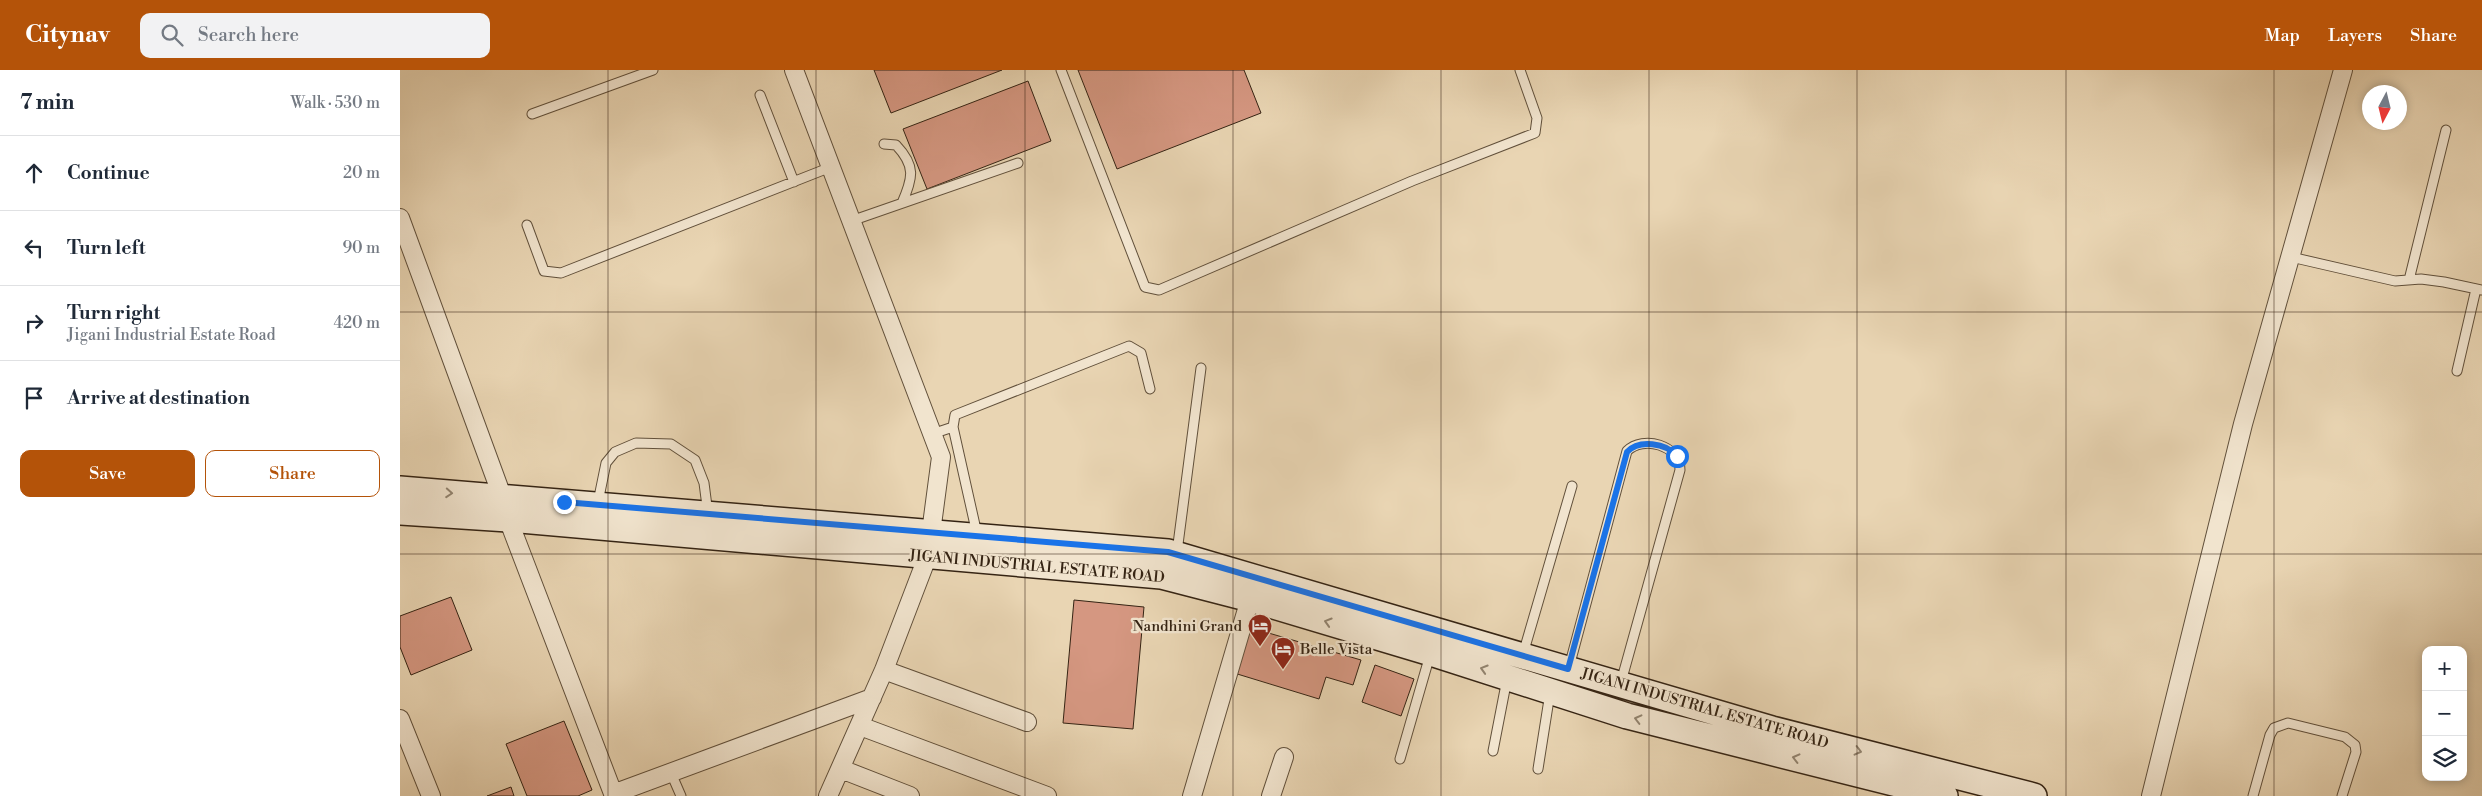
<!DOCTYPE html>
<meta charset="utf-8">
<style>
:root{--surface:#fff;--page:#f2f2f3;--text:#1f2937;--muted:#747a83;--line:#e0e1e3;--accent:#b45309}
body{margin:0;font-family:"Libre Bodoni",serif;background:var(--page);color:var(--text)}
.controls{position:absolute;right:15px;bottom:15px;display:grid;overflow:hidden;border-radius:10px;box-shadow:0 2px 8px #0003}
.controls button{width:45px;height:45px;display:grid;place-items:center;padding:0;border:0;border-bottom:1px solid var(--line);background:var(--surface);color:var(--text);font:25px sans-serif}
.compass{position:absolute;left:1962px;top:15px;width:45px;height:45px;border-radius:50%;background:var(--surface);box-shadow:0 2px 8px #0003;rotate:187deg}
.stop{position:absolute;width:15px;height:15px;margin:-11px;border:4px solid #1a73e8;border-radius:50%;background:#fff}
.stop.end{background:#1a73e8;border-color:#fff;box-shadow:0 1px 5px #0008}
.list{margin:0;padding:0;list-style:none}
h2{display:flex;justify-content:space-between;align-items:center;height:65px;margin:0;padding:0 20px;font-size:21px}
h2 small{font-size:16px;font-weight:400;color:var(--muted)}
.list li{display:grid;grid-template-columns:32px 1fr auto;gap:15px;align-items:center;box-sizing:border-box;height:75px;padding:0 20px;border-top:1px solid var(--line)}
.list b{display:block;font-size:19px;white-space:nowrap}
.list p{margin:0;font-size:16px;white-space:nowrap;color:var(--muted)}
.list em{font-size:16px;font-style:normal;color:var(--muted)}
.actions{display:flex;gap:10px;padding:15px 20px}
.actions a{flex:1;padding:11px 0;border:1px solid var(--accent);border-radius:10px;text-align:center;font-size:18px;color:var(--accent)}
.actions .main{background:var(--accent);color:#fff}
.icon{flex:none;width:28px;height:28px;fill:none;stroke:currentColor;stroke-width:2;stroke-linecap:round;stroke-linejoin:round}
.map{position:relative;flex:none;width:2082px;height:726px;overflow:hidden}
header{display:flex;align-items:center;gap:30px;box-sizing:border-box;height:70px;padding:0 25px;background:var(--accent);color:#fff}
header strong{font-size:24px}
nav{display:flex;gap:28px;margin-inline-start:auto;font-size:18px}
.search{width:350px;height:45px;background:var(--page);display:flex;align-items:center;gap:12px;box-sizing:border-box;padding:0 18px;border-radius:10px;color:var(--muted);font-size:19px}
main{display:flex}
aside{flex:1;background:var(--surface)}
.map>svg:first-child{display:block}
</style>
<header>
<strong>Citynav</strong>
<div class="search"><svg class="icon" aria-label="search" viewBox="0 0 24 24"><circle cx="10" cy="10" r="6"/><path d="M15 15l6 6"/></svg>Search here</div>
<nav><a>Map</a><a>Layers</a><a>Share</a></nav>
</header>
<main>
<aside>
<h2>7 min<small>Walk · 530 m</small></h2>
<ul class="list">
<li><svg class="icon" aria-label="ahead" viewBox="0 0 24 24"><path d="M12 20V5M6 11l6-6 6 6"/></svg><div><b>Continue</b></div><em>20 m</em></li>
<li><svg class="icon" aria-label="left" viewBox="0 0 24 24"><path d="M17 20v-9H6M10 6l-5 5 5 5"/></svg><div><b>Turn left</b></div><em>90 m</em></li>
<li><svg class="icon" aria-label="right" viewBox="0 0 24 24"><path d="M7 20v-9h11M14 6l5 5-5 5"/></svg><div><b>Turn right</b><p>Jigani Industrial Estate Road</p></div><em>420 m</em></li>
<li><svg class="icon" aria-label="arrive" viewBox="0 0 24 24"><path d="M6 21V4h12l-3 4 3 4H6"/></svg><div><b>Arrive at destination</b></div></li>
</ul>
<div class="actions"><a class="main">Save</a><a>Share</a></div>
</aside>
<div class="map">
<svg width="2082" height="726" viewBox="0 0 2082 726">
<rect width="100%" height="100%" fill="#e9d5b3"/>
<filter id="stains"><feTurbulence type="fractalNoise" baseFrequency=".004" numOctaves="4"/><feColorMatrix values="0 0 0 0 .2 0 0 0 0 .09 0 0 0 0 .02 0 0 0 .5 -.17"/></filter>
<radialGradient id="worn" r=".72"><stop offset=".6" stop-color="#630" stop-opacity="0"/><stop offset="1" stop-color="#630" stop-opacity=".3"/></radialGradient>
<!-- building -->
<path fill="#d59781" stroke="#342313" d="M474,0H602L491,43Z
M678,0H844L861,43L717,99Z
M628,11L651,71L527,119L503,59Z
M51,527L72,580L11,605L0,577V546Z
M674,530L744,537L733,659L663,653Z
M848,557L961,590L953,615L926,607L919,629L834,603Z
M975,595L1014,609L1001,646L962,632Z
M164,651L192,720L178,726H127L106,674Z
M111,717L114,726H87Z"/>
<g fill="none" stroke-linecap="round" stroke-linejoin="round">
<defs>
<path id="lane" d="M661,0L745,217L759,220L1012,111L1135,63L1137,48L1120,0
M360,25L394,112
M132,44L253,0
M484,74L496,75C516,96 513,108 502,133
M451,151L618,93
M127,155L144,201L161,203L431,97
M1891,187L1995,211L2021,209L2044,212L2082,220
M2009,210L2046,60
M2057,301L2076,219
M532,364L553,357
M198,432L206,393L215,382L236,373L271,374L295,390L304,413L308,444
M577,464L553,357L555,345L729,276L741,283L750,319
M777,482L801,298
M1123,584L1172,416
M1169,597L1227,381C1243,365 1280,375 1280,400L1221,612
M1093,681L1107,609
M1000,689L1030,585
M1138,699L1150,623
M271,703L281,726
M1853,726L1870,665L1874,658L1888,653L1945,667L1955,675L1956,682L1942,726"/>
<path id="street" d="M394,0L541,387L528,485L484,600L428,726
M0,148L102,426L108,449L214,726
M484,600L627,652
M0,649L31,726
M460,656L647,726
M441,699L510,726
M213,724L472,628
M792,726L850,529
M871,726L884,687
M1751,726L1843,354L1943,0"/>
<path id="secondary" d="M0,419L768,482L1372,659L1634,726
M0,442L108,449L761,506L850,529L1031,583L1227,646L1545,726"/>
</defs>
<!-- lane casing -->
<use href="#lane" stroke="#61503b" stroke-width="11"/>
<!-- street casing -->
<use href="#street" stroke="#61503b" stroke-width="20"/>
<!-- secondary casing -->
<use href="#secondary" stroke="#342313" stroke-width="28"/>
<!-- lane -->
<use href="#lane" stroke="#f1e4ce" stroke-width="9"/>
<!-- street -->
<use href="#street" stroke="#f1e4ce" stroke-width="18"/>
<!-- secondary -->
<use href="#secondary" stroke="#f1e4ce" stroke-width="25"/>
</g>
<!-- one-way arrows -->
<defs><path id="oneway-chevron" d="M-2-3.5L2.5 0L-2 3.5" fill="none" stroke-width="1.6" stroke-linecap="round" stroke-linejoin="round" transform="scale(1.25)"/></defs>
<g stroke="#928470">
<use href="#oneway-chevron" transform="translate(49 423) rotate(4)"/>
<use href="#oneway-chevron" transform="translate(928 552) rotate(-163)"/>
<use href="#oneway-chevron" transform="translate(1084 599) rotate(-163)"/>
<use href="#oneway-chevron" transform="translate(1238 649) rotate(-166)"/>
<use href="#oneway-chevron" transform="translate(1458 681) rotate(14)"/>
<use href="#oneway-chevron" transform="translate(1396 688) rotate(-166)"/>
</g>
<g fill="none" stroke-linecap="round" stroke-linejoin="round">
<!-- route -->
<path stroke="#1a73e8" stroke-width="6" d="M164,432L768,482L1168,599L1227,382C1239,369 1266,373 1277,386"/>
</g>
<!-- grid -->
<path fill="none" stroke="#342313" stroke-width="1" stroke-opacity="0.55" d="M208,0V726M416,0V726M625,0V726M833,0V726M1041,0V726M1249,0V726M1457,0V726M1666,0V726M1874,0V726M0,242H2082M0,484H2082"/>
<!-- icons -->
<defs>
<symbol id="hotel-pin" viewBox="-11 -11 22 30"><path d="M0 17L-7.5 6A9.5 9.5 0 1 1 7.5 6Z" fill="#8f2418" stroke="#f1e4ce"/><path d="M-6-4.5h1.5V1H6V5H4.5V3h-9V5H-6ZM-4 0a1.8 1.8 0 1 1 3.6 0ZM.5 0V-2.5h3Q6-2.5 6 0Z" fill="#fff"/></symbol>
</defs>
<g fill-rule="evenodd">
<use href="#hotel-pin" x="846" y="542" width="28" height="38"/>
<use href="#hotel-pin" x="869" y="565" width="28" height="38"/>
</g>
<g text-anchor="middle" stroke-width="4.5" stroke-linejoin="round" paint-order="stroke">
<!-- street labels -->
<g font-size="15" fill="#342313" stroke="#f1e4ce">
<text transform="translate(637 496) rotate(5)" y="5">JIGANI INDUSTRIAL ESTATE ROAD</text>
<text transform="translate(1305 638) rotate(16)" y="5">JIGANI INDUSTRIAL ESTATE ROAD</text>
</g>
<!-- poi labels -->
<g font-size="15" fill="#342313" stroke="#f1e4ce" text-anchor="end">
<text x="842" y="561">Nandhini Grand</text>
<text x="900" y="584" text-anchor="start">Belle Vista</text>
</g>
</g>
<rect width="100%" height="100%" filter="url(#stains)"/>
<rect width="100%" height="100%" fill="url(#worn)"/>
</svg>
<div class="controls">
<button>+</button>
<button>−</button>
<button><svg class="icon" aria-label="layers" viewBox="0 0 24 24"><path d="M12 4l9 5-9 5-9-5zM3 14l9 5 9-5"/></svg></button>
</div>
<svg class="compass" viewBox="-18 -18 36 36"><path d="M0-13l5 13h-10z" fill="#e53935"/><path d="M0 13l5-13h-10z" fill="#747a83"/></svg>
<div class="stop" style="left:1277px;top:386px"></div>
<div class="stop end" style="left:164px;top:432px"></div>
</div>
</main>
